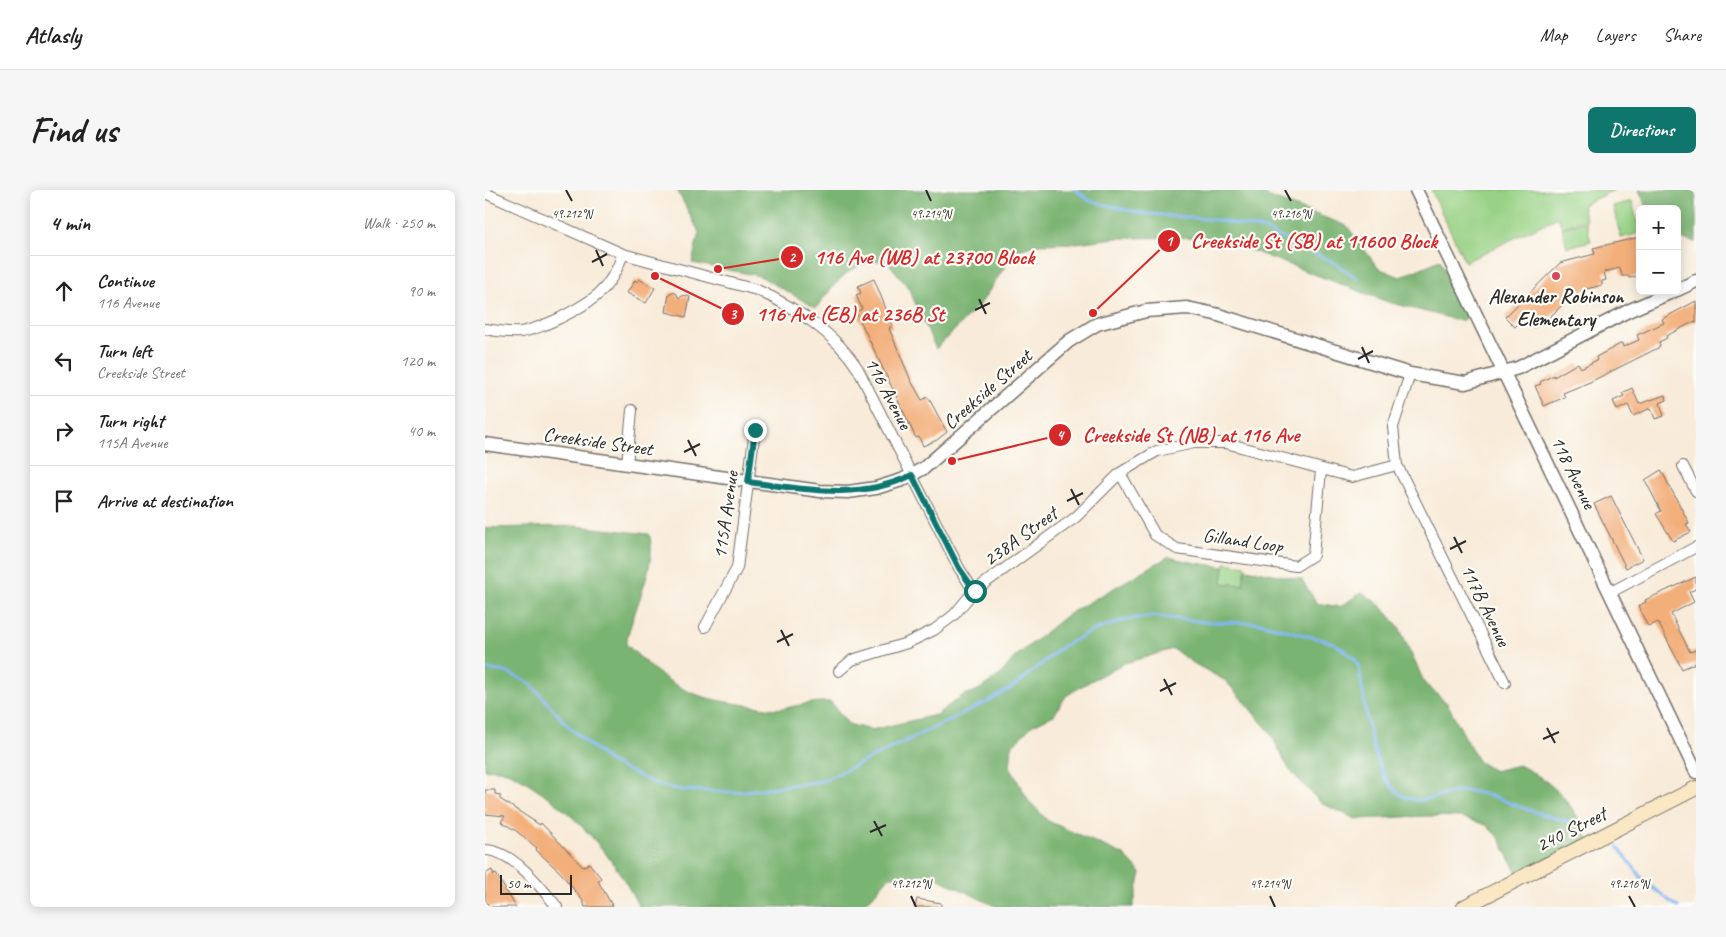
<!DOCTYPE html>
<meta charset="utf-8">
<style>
:root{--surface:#fff;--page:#f6f6f6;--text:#222;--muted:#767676;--line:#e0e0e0;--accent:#0f766e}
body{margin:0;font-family:Caveat,sans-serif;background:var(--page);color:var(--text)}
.controls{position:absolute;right:15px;top:15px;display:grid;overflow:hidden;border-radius:8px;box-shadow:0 2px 12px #0003}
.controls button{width:45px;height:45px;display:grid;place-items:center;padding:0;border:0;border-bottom:1px solid var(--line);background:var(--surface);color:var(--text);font:25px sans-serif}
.scale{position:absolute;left:15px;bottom:12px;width:72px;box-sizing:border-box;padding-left:5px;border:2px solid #2b2b2b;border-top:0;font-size:14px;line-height:18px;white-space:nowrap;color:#2b2b2b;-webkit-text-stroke:4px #fdfcf7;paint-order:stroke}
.stop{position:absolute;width:15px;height:15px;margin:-11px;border:4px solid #0f766e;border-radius:50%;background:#fff}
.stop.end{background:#0f766e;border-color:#fff;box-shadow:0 1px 5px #0008}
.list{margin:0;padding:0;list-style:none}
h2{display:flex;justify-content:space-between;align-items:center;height:65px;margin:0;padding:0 20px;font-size:21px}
h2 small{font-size:16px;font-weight:400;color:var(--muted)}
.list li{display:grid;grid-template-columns:32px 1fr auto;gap:15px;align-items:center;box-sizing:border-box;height:70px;padding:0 20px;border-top:1px solid var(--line)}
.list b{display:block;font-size:19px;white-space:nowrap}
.list p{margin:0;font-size:16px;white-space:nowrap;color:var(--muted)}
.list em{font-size:16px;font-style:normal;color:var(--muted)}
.icon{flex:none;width:28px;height:28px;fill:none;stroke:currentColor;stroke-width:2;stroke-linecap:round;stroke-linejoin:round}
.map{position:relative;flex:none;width:1211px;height:717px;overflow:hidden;border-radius:8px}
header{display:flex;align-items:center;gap:30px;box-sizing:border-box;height:70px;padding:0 25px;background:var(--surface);border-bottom:1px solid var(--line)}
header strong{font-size:24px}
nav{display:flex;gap:28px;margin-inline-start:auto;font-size:18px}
.intro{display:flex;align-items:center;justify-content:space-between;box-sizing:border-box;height:120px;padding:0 30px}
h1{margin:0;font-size:35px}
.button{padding:12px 22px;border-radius:8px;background:var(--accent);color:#fff;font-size:18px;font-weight:700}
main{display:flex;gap:30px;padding:0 30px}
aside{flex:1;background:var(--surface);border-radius:8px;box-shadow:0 2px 12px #0003}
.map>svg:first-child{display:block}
</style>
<header>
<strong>Atlasly</strong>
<nav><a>Map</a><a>Layers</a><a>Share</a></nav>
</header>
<div class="intro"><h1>Find us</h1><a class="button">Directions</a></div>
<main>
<aside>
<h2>4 min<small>Walk · 250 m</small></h2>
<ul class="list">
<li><svg class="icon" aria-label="ahead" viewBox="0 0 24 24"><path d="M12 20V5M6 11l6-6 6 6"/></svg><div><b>Continue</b><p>116 Avenue</p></div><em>90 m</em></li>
<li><svg class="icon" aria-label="left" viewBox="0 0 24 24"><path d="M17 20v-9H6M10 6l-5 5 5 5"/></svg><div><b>Turn left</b><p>Creekside Street</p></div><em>120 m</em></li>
<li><svg class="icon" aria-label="right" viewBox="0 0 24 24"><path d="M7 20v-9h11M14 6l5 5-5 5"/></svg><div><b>Turn right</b><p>115A Avenue</p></div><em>40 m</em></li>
<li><svg class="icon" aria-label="arrive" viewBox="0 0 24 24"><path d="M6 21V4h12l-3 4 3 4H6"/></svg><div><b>Arrive at destination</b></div></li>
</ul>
</aside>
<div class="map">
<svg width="1211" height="717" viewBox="0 0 1211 717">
<rect width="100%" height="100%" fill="#fdfcf7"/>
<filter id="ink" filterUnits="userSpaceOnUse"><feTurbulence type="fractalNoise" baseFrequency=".02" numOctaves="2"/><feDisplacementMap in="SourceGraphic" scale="10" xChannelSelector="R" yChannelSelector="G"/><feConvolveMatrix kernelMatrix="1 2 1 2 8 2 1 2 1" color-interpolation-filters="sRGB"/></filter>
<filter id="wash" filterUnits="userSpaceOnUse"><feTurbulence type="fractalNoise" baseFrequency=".0096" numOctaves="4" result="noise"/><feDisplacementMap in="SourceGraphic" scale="20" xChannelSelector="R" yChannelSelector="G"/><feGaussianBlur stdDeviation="1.12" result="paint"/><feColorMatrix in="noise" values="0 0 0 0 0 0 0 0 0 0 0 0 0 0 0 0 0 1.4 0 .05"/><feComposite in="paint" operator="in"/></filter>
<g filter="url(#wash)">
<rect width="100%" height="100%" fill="#f8ebd9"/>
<!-- green -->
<path fill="#98d285" stroke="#627e58" d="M946,0H1129L1097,15L1101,30L1077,37L1073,27L980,72Z
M1147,11L1155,43L1136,48L1128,16Z
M1101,32L1106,51L1082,57L1077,38Z
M740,373L761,376L758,395L736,393Z"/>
<!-- forest -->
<path fill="#7ab472" stroke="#52704e" d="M192,0H767L862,36L893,78L915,87L955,70L983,127L976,131L903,112L731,47L630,48L591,53L554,54L530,61L496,113L451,159L423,97L402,71C366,70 352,91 331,118L275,86L207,73L214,42Z
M1154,0H1211V52L1192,48V19H1162Z
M91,336L164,344C174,374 146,423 141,454C184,496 203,508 262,515C275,517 287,520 300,518C316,515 330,511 346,512L363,534L386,540L451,525L477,506L493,500L515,485L529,468L582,425L683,367L711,373L739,377L737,393L758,395L761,379L816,389L832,413L855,417L877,402L897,417L914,437L940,494L962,513L993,571L1009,581L1034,575C1071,594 1089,613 1104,652L1034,688L1015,649L1001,635L976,627L943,626L871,629L836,613L804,579L785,542L741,491L710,474L688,459L637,474L602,493L581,506L569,525L548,535L527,556L525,577L543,610L563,631L639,665L656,683L648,717H512L446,685L404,687L387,707L371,717H154C130,668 94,627 49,597C34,587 18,577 0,580V338Z"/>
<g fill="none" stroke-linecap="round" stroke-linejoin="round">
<!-- stream -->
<path stroke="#84b7f1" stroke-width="3" d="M591,0L605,11L655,23L731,30L778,39L848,72L872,88
M0,479L21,482L45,493L83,536L125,572L171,594L195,600L252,602L338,591L502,512L531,495L578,456L609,440L640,430L667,426L720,432L775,433L849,453L870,469L874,477C880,511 885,605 930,610C947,612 965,599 982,601C1004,603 1023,613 1044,620C1063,627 1083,631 1103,637
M1133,657L1159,691L1193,717"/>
</g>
<g id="blocks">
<!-- building -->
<path fill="#f3af7a" d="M1155,47V85L1144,88L1143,86H1137L1135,78L1119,82L1121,90L1117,91V95L1098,100L1100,105L1090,111L1086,107L1054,137L1052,135L1048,138L1044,134H1033L1030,137L1020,127L1075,73L1110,64L1108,58Z
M154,89L170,98L161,113L142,103L150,90L153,92Z
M389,89L408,136L404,138L426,191L437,210L443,207L462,242L452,250L438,256L434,247L431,248L371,122L377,119L371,105L376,103L373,96Z
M187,102L191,103L194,108L199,105L205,107L201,127L181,122L184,104Z
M1211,111V133L1210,131L1181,146L1182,148L1174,152L1175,157L1105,192L1078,203L1080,207L1059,216L1050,196L1056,194L1055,192L1069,185V187L1093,173L1096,178L1112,170L1111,167L1137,153L1138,157L1154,150L1152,145L1179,133L1177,129Z
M1147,198L1154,214L1180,205L1182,210L1175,213L1179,226L1170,229L1166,218L1148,226L1143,215L1132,220L1128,211L1139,206L1137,203Z
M1176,280L1204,333L1201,334L1206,342L1188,351L1171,324L1176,321L1160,290Z
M1126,306L1158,369L1141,378L1109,314Z
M1211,387V399L1204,402L1209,412L1186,424L1205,462L1211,460V473L1197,479L1173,432L1165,436L1162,435L1153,416L1161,412L1160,410Z
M0,600H10V604L15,605V609L55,635L56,633L98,677L104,673L116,688L113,691L128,717H100L98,711L75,682L51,660L52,658L30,640L16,632L20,626L0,624Z
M7,680L9,685L11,684L31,717H4L0,709V684Z
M432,709L456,713V717H430Z"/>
</g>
</g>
<g filter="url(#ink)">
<use href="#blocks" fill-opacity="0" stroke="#736e68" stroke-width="1"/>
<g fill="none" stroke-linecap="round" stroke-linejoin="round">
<defs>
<path id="minor" d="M0,3L138,64L272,100C310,117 351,144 373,179L474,378L489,401
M0,139C11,141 23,143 35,142C49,140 62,134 75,128C108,111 125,101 138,64
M925,184L908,237L912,275L1020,493
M142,274L147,220
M1198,276L1211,301
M635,283L670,345L692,359L811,376L828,365L836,280
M1126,402L1211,357
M220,437L252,378L270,240
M354,481L367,470L422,453L449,440L469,425L489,401L591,327L635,283L672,261L709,253H741L867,287L912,275
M0,660C27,660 56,697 72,717"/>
<path id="tertiary" d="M931,0L1211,582
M1192,100L1211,91
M0,254L335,301L363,302L391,298L417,290L439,278L584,151L612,134L661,121L702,118L730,124L925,184L980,193L1033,178L1143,121L1189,101"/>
<path id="secondary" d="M979,717L1211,598"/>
</defs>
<!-- minor casing -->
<use href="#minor" stroke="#736e68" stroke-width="12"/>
<!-- tertiary casing -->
<use href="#tertiary" stroke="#736e68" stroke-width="15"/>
<!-- secondary casing -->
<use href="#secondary" stroke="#736e68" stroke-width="16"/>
<!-- minor -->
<use href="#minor" stroke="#fff" stroke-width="10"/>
<!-- tertiary -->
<use href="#tertiary" stroke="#fff" stroke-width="12"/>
<!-- secondary -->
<use href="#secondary" stroke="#fae7c3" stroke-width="14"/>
</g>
</g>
<g fill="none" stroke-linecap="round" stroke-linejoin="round" filter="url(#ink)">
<!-- route -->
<path stroke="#0f766e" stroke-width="6" d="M270,240L263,292C318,299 374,311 427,285L474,378L490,401"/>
</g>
<!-- ticks -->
<path fill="none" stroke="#2b2b2b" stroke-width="2" d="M81,0L87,11M441,0L446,11M800,0L806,11M111,60L118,76M107,72L122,64M494,109L501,124M490,120L505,113M877,157L884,173M873,169L888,161M203,250L211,266M199,262L215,254M586,299L594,315M582,311L598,303M969,347L977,363M965,359L981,351M296,440L304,456M292,452L308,444M679,489L687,505M675,501L691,493M1062,538L1070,553M1058,549L1074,542M389,631L397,646M385,642L401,635M426,706L431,717M785,706L790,717M1144,706L1150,717"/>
<!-- markers -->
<circle fill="#d1495b" stroke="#fdfcf7" stroke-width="2" cx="1071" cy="86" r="5"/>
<g text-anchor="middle" stroke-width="4.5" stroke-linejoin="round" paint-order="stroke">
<!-- poi labels -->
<g font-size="20" font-weight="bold" fill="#2b2b2b" stroke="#fdfcf7">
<text x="1071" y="113">Alexander Robinson<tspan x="1071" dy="23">Elementary</tspan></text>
</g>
<!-- street labels -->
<g font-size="20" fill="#2b2b2b" stroke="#fdfcf7">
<text transform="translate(502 199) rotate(-41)" y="7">Creekside Street</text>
<text transform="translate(404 203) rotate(62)" y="7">116 Avenue</text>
<text transform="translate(113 251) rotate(8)" y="7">Creekside Street</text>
<text transform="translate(1089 282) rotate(64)" y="7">118 Avenue</text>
<text transform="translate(240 325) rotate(-82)" y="7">115A Avenue</text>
<text transform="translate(535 346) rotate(-36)" y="7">238A Street</text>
<text transform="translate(758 350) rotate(8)" y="7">Gilland Loop</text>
<text transform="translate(1001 415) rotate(64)" y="7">117B Avenue</text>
<text transform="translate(1086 639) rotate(-27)" y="7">240 Street</text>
</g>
</g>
<g font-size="12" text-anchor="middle" fill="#2b2b2b" stroke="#fdfcf7" stroke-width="4.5" stroke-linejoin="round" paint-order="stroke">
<text x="87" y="28">49.212°N</text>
<text x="446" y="28">49.214°N</text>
<text x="806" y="28">49.216°N</text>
<text x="426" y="698">49.212°N</text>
<text x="785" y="698">49.214°N</text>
<text x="1144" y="698">49.216°N</text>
</g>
<!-- callouts -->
<path fill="none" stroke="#d62828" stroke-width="2" d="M608 123L684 51M233 79L307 67M170 86L248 124M467 271L575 245"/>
<g fill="#d62828" stroke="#fdfcf7" stroke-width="2">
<circle cx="608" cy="123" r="5"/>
<circle cx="233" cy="79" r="5"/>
<circle cx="170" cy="86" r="5"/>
<circle cx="467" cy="271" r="5"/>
<circle cx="684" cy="51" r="12"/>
<circle cx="307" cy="67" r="12"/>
<circle cx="248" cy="124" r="12"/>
<circle cx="575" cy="245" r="12"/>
</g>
<g font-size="15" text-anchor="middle" font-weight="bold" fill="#fff">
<text x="684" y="56">1</text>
<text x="307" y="72">2</text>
<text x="248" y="129">3</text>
<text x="575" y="250">4</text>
</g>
<g font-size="21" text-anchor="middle" font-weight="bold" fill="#d62828" stroke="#fdfcf7" stroke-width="4.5" stroke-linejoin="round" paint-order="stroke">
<text x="829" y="58">Creekside St (SB) at 11600 Block</text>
<text x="439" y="74">116 Ave (WB) at 23700 Block</text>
<text x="365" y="131">116 Ave (EB) at 236B St</text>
<text x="706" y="252">Creekside St (NB) at 116 Ave</text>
</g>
</svg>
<div class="controls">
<button>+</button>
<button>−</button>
</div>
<div class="scale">50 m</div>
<div class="stop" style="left:490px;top:401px"></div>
<div class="stop end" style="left:270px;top:240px"></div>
</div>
</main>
